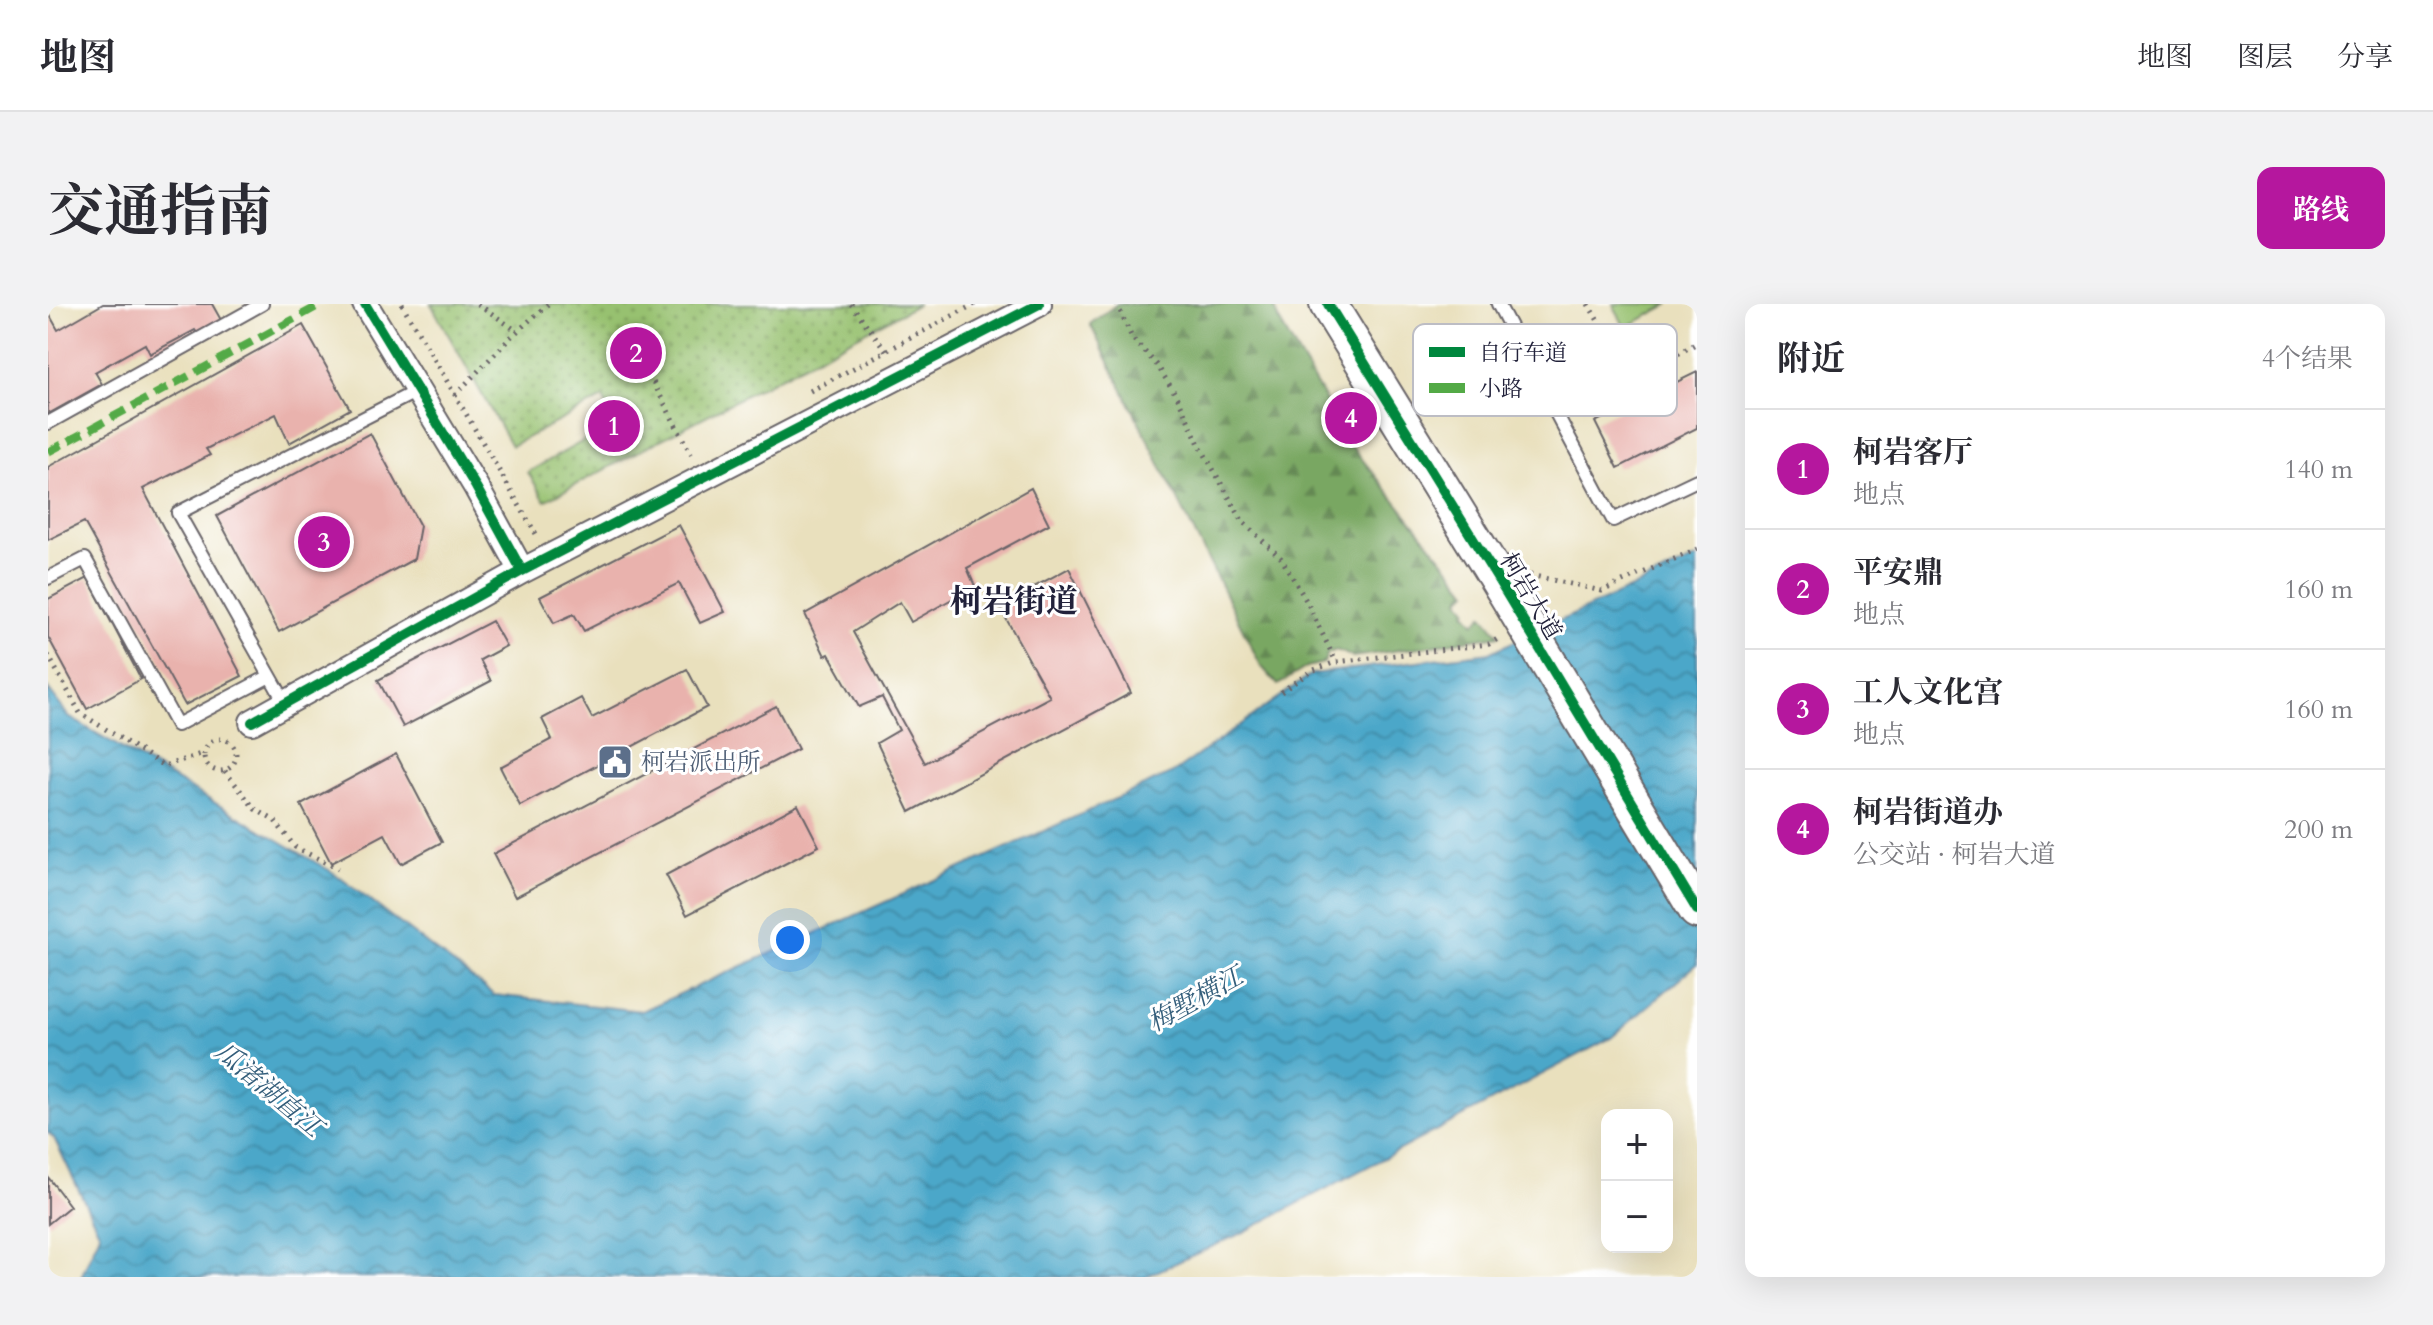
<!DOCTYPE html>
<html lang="zh">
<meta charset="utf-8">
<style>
:root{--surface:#fff;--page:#f2f2f3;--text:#2b2b33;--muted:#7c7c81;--line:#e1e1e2;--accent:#b5179e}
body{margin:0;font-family:Cardo,"Noto Serif SC",serif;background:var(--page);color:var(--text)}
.controls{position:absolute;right:24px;bottom:24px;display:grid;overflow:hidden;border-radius:16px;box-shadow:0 8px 32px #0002}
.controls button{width:72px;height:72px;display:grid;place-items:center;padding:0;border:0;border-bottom:2px solid var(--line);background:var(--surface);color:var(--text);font:40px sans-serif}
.you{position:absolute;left:742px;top:636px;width:28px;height:28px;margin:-20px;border:6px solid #fff;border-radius:50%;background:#1a73e8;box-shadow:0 0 0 12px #1a73e833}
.badge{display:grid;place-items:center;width:52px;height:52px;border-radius:50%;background:var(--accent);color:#fff;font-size:26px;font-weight:700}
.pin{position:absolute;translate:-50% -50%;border:4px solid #fff;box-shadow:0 2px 8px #0006}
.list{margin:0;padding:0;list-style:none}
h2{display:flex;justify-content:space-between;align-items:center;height:104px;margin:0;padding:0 32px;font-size:34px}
h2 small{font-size:26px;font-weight:400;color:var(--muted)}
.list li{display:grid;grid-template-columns:52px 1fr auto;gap:24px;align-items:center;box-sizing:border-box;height:120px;padding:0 32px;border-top:2px solid var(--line)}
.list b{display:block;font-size:30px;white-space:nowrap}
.list p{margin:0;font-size:26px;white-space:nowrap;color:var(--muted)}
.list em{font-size:26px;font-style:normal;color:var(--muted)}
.map{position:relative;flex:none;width:1649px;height:973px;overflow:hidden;border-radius:16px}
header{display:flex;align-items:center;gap:48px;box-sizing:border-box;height:112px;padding:0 40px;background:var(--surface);border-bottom:2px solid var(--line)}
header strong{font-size:38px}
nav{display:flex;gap:44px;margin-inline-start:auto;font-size:28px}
.intro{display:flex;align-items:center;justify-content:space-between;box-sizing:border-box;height:192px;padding:0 48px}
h1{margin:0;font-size:56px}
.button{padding:20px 36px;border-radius:16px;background:var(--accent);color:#fff;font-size:28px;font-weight:700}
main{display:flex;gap:48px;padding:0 48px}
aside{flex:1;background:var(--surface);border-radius:16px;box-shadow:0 8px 32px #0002}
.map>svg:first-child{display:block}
</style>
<header>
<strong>地图</strong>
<nav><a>地图</a><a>图层</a><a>分享</a></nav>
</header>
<div class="intro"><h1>交通指南</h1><a class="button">路线</a></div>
<main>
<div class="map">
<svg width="1649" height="973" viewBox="0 0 1649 973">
<defs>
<pattern id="grass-dots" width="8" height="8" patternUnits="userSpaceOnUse" patternTransform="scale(2)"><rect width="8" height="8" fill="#97c16f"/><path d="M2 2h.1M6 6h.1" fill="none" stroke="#7b9c5c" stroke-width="1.8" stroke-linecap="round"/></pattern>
<pattern id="forest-firs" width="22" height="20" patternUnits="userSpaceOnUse" patternTransform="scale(2)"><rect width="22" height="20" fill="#79a762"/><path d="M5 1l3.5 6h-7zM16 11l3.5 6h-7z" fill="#638852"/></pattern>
<pattern id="water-waves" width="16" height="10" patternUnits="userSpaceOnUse" patternTransform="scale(2)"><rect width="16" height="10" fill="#4ba7c9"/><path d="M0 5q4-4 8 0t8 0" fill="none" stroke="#3e88a4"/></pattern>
</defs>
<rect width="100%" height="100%" fill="#fff"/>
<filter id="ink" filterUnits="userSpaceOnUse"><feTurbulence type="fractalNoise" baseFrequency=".0125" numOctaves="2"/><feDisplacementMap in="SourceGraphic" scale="16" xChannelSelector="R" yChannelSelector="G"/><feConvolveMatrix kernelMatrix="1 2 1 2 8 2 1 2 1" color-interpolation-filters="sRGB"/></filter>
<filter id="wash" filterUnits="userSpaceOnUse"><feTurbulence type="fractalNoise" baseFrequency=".006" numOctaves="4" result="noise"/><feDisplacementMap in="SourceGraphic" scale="32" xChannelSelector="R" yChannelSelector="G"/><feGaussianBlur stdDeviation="1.8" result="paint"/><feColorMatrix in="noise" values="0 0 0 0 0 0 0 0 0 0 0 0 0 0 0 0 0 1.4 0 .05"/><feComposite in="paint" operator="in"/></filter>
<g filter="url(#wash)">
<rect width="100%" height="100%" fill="#e9e0bd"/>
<!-- grass -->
<path fill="url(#grass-dots)" stroke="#5c7255" stroke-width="2" d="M383,0H870L497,197L480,168L567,119L555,94L463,142Z"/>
<!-- forest -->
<path fill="url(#forest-firs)" stroke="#4e644e" stroke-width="2" d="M1069,0H1226L1230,15L1305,144L1420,287L1412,295L1419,305L1417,308L1427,319L1435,311L1452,331L1305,353L1288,346L1279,350L1276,359L1259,363L1230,381L1213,362L1042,20Z"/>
<!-- pitch -->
<path fill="#97c16f" stroke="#5c7255" stroke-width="2" d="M1565,0H1622L1577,24Z"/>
<!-- water -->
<path fill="url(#water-waves)" stroke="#366482" stroke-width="2" d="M1649,254V660L1563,734L1196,928L1097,973H33L52,930L6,834L0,828V385L21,413L286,569L446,691L594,707L1125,469L1264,370L1443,348Z"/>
<g id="blocks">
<!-- building -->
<path fill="#e9b2ad" d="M55,0H164L173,16L149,29L147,26L102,50L97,40L47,68L54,80L0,110V8L10,26Z
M255,21L302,105L241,139L228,110L158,145L162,151L95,185L194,372L137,401L36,218L0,236V163Z
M1649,68V124L1570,164L1547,118Z
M322,129L372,222L366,255L231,328L169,212Z
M983,184L1001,220L919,264L927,282L863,318L852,298L805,328L877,459L1002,393L951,302L1021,264L1083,389L862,508L829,439L851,426L834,393L811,403L781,350L777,352L757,310Z
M631,221L677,308L652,319L631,279L536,327L526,310L506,319L492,293Z
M40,274L93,375L39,405L0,333V295Z
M444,317L458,342L432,356L443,377L355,423L330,376Z
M639,365L659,403L472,502L452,463L504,435L494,415L533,394L544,414Z
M728,402L750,445L467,593L445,550Z
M348,450L394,538L353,560L337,530L283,559L253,501Z
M750,501L771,542L639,611L618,571Z
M0,873L22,902L0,920Z"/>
</g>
</g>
<g filter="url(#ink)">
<use href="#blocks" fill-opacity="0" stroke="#686468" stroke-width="2"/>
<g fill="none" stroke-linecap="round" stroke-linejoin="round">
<defs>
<path id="lane" d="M1450,0L1565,216L1649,176
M0,119L214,0
M0,274L37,255L129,421L222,372
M238,400L130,209L369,87"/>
<path id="street" d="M317,0L428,183L474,267
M204,418L474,267L991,0"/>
<path id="secondary" d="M1280,0L1459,290L1649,606"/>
</defs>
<!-- lane casing -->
<use href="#lane" stroke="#686468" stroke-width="16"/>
<!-- street casing -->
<use href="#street" stroke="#686468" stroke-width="28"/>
<!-- secondary casing -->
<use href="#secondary" stroke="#686468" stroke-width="40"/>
<!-- path -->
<path stroke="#686468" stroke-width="5" stroke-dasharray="2 6" stroke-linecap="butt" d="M354,0L488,230L490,229
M430,0L469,27
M803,0L839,48
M1069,0L1084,34L1109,61L1130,94L1151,140L1195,218L1233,254L1259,298L1288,358
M1540,0L1571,52L1600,67L1649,39
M594,57L643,150
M762,87L927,0
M407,91L463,33L500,0
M1482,271L1554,287L1649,245
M0,351L32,409L116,462L156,449
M1233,388L1263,367L1288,358L1441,340L1453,333
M156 451a16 16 0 1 1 32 0a16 16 0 1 1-32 0Z
M177,467L207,505L227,517L247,543L290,565"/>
<!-- lane -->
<use href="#lane" stroke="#fff" stroke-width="12"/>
<!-- street -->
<use href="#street" stroke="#fff" stroke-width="24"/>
<!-- secondary -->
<use href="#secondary" stroke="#fff" stroke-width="36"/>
<!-- quiet -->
<path stroke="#53aa46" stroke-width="8" stroke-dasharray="16 8" stroke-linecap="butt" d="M0,148L274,0"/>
<defs>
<path id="cycleway" d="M317,0L428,183L474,267
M1280,0L1459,290L1649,606
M204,418L474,267L991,0"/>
</defs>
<!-- cycleway casing -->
<use href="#cycleway" stroke="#fff" stroke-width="15"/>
<!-- cycleway -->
<use href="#cycleway" stroke="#00873e" stroke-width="10"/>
</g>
</g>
<!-- icons -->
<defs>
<symbol id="civic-square" viewBox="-11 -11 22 22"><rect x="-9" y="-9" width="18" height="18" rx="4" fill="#5c6f8a" stroke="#fff"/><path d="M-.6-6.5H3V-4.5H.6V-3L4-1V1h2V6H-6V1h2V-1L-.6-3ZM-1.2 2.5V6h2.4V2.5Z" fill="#fff"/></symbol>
</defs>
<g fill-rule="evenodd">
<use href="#civic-square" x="547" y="438" width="40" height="40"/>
</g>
<g text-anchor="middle" stroke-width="6" stroke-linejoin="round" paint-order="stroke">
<!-- street labels -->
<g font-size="24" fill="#22223b" stroke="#fff">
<text transform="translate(1483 292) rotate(59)" y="8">柯岩大道</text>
</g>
<!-- service labels -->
<g font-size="24" fill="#4e5e75" stroke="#fff" text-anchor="start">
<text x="593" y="466">柯岩派出所</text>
</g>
<!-- water labels -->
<g font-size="26" font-style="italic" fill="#345e7b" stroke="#fff">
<text transform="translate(1147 695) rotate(-29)" y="9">梅墅横江</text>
<text transform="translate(221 785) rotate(40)" y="9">瓜渚湖直江</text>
</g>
<!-- district labels -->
<g font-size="32" font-weight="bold" fill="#22223b" stroke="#fff">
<text x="966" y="308">柯岩街道</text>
</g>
</g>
<!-- legend -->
<rect x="1365" y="20" width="264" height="92" rx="12" fill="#fff" stroke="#bdbdc4" stroke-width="2"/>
<rect x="1381" y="43" width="36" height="10" fill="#00873e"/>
<rect x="1381" y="79" width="36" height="10" fill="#53aa46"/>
<g font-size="22" fill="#22223b">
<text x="1431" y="56">自行车道</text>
<text x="1431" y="92">小路</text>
</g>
</svg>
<div class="controls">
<button>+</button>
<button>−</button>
</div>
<div class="you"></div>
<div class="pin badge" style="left:566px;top:122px">1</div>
<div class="pin badge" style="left:588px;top:49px">2</div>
<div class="pin badge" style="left:276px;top:238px">3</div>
<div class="pin badge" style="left:1303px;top:114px">4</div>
</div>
<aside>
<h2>附近<small>4个结果</small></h2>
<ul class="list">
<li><span class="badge">1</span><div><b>柯岩客厅</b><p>地点</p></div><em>140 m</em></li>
<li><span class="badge">2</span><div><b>平安鼎</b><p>地点</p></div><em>160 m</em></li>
<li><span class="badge">3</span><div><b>工人文化宫</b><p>地点</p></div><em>160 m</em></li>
<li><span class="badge">4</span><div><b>柯岩街道办</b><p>公交站 · 柯岩大道</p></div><em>200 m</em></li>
</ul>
</aside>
</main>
